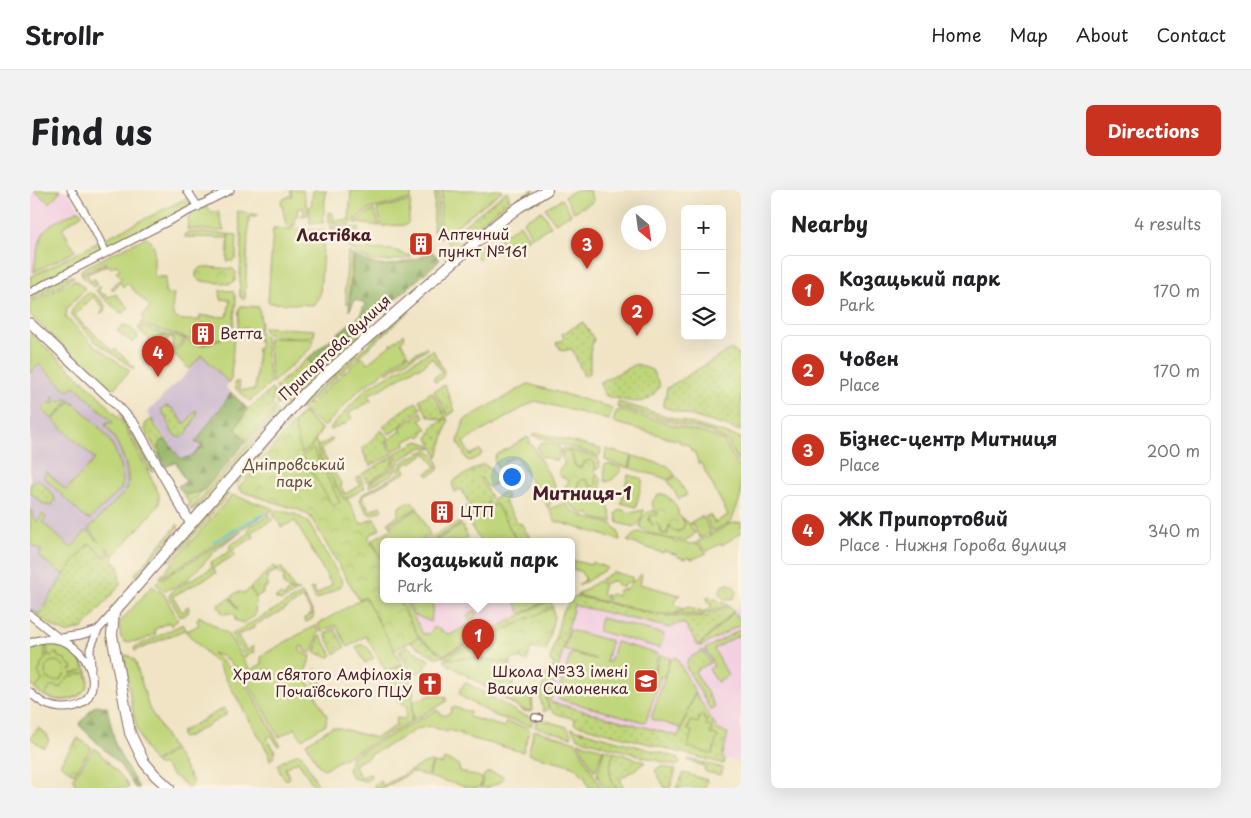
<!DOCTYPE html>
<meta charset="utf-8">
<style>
:root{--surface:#fff;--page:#f2f2f2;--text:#202124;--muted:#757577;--line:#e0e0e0;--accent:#c8321e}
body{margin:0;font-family:"Playpen Sans",sans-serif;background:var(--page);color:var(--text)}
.controls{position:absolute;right:15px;top:15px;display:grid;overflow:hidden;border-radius:8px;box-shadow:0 5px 20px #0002}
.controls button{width:45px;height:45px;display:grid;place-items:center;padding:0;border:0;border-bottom:1px solid var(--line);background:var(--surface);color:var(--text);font:25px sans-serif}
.compass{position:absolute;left:591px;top:15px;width:45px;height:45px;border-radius:50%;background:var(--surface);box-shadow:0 5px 20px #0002;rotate:151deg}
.you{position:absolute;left:481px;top:286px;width:18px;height:18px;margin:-12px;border:4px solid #fff;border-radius:50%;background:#1a73e8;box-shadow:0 0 0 8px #1a73e833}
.badge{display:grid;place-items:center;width:32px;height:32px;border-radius:50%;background:var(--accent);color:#fff;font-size:16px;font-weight:700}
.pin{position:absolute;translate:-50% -41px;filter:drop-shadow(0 1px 2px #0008)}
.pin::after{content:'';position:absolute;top:26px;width:18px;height:15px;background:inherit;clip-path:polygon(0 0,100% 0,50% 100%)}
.popup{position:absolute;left:350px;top:348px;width:195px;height:65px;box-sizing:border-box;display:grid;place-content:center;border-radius:8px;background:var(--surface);filter:drop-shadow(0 1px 4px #0005);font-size:16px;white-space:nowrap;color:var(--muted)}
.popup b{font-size:19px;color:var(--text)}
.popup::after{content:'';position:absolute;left:50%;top:100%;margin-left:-10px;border:10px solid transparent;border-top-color:var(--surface)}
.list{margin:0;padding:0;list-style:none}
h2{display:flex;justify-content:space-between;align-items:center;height:65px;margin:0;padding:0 20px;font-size:21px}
h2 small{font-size:16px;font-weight:400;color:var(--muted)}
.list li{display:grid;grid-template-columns:32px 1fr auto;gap:15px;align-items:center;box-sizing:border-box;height:70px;margin:0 10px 10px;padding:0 10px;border:1px solid var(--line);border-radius:8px}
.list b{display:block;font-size:19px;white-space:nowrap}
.list p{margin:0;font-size:16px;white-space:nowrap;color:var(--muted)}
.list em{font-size:16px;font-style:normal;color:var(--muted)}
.icon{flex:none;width:28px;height:28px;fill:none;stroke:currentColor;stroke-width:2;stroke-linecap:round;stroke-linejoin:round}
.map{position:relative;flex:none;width:711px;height:598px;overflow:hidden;border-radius:8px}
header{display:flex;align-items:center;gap:30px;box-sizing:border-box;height:70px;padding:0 25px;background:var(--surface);border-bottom:1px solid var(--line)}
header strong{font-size:24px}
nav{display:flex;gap:28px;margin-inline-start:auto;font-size:18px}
.intro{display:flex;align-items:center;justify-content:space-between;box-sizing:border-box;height:120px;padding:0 30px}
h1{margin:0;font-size:35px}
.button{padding:12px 22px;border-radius:8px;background:var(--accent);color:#fff;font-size:18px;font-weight:700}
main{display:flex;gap:30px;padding:0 30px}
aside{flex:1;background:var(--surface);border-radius:8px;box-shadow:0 5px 20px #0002}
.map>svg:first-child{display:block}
</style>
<header>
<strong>Strollr</strong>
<nav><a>Home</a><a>Map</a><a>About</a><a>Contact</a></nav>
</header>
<div class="intro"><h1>Find us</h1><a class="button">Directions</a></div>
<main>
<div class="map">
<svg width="711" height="598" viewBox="0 0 711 598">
<defs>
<pattern id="grass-dots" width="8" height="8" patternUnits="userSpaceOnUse" patternTransform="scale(1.25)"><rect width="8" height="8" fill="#bfd67a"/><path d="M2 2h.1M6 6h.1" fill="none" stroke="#a6b76a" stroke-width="1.8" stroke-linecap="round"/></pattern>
<pattern id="forest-firs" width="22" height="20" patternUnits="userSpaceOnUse" patternTransform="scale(1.25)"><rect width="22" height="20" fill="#97b76a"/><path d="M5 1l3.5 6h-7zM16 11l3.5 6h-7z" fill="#7d9457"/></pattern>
<pattern id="park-crowns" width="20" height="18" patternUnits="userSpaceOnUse" patternTransform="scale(1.25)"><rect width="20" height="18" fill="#bfd67a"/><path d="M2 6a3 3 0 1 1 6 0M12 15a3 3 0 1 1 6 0" fill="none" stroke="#a6b76a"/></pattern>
</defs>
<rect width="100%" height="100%" fill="#fcf5e5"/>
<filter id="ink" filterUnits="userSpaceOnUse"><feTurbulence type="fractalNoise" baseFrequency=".02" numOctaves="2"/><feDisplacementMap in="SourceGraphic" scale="10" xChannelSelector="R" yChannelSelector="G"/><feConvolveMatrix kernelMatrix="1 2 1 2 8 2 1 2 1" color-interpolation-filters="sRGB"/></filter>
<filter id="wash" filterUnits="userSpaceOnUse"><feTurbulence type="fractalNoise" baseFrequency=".0096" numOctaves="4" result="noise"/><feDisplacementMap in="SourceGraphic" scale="20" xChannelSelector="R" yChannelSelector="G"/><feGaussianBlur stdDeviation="1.12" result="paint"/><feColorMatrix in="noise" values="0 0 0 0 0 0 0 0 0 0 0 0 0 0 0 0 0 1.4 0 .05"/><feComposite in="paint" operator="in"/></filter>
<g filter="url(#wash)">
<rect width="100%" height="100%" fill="#f0e4c5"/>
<!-- built -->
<path fill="#f2cfe1" d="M0,0H37L53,24L32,38L46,61L0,84Z
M368,409H521L413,465L389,447Z
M544,410L639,434L649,429L672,437L711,416V573L519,519L516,512V505L539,413Z"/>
<!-- industrial -->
<path fill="#cfbdcf" d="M0,146L93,234L129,305L75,367L34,385L9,424L0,419Z
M172,165L196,190L198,193L196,198L216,217L217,221L178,278L156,275L117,223L146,193L149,192Z"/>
<!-- grass -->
<path fill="url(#grass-dots)" stroke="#847a52" d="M501,0H505L468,26L417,70L415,68L468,22Z
M477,1L480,10L454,30L414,66L411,63L420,54L415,50Z
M452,54H460L466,61L456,63L449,70L443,62Z
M41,86L44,87L0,111C3,101 31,87 41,86Z
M68,97H71L68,100L73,105L75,103L79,107L86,104L99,118L93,123L89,122L65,100Z
M324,130L332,137L283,180L247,216L246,214L248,199L245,197L291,157Z
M553,132L564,149L560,162V183L554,186L542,159L532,161L526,153L534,149L532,144Z
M701,159L711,166V241L633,217L637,198Z
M606,174L622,180L630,195C617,220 600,211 576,206L569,193Z
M415,195L425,221L418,226L404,201Z
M242,199L244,201L242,215L246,219L157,318L160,314L148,296L156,292L146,272L135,277L114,238L116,233L122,229L126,237L156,276L178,278L217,221L216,217L201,203L217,218H220Z
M402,202L416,227L412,230L398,226L389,210Z
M386,212L390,217V220C379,227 371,237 360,244L353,237L371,221Z
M588,212L711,248V276L697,251L680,242L587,217Z
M136,216L142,218L155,234L166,220L167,225L155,246C144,251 141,240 138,232C136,227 133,224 131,220Z
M90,224L103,241L124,282L120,281Z
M417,228L418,231L408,267L398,248L403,236Z
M351,240L359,247L355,251L363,264L340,276L334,264L333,258Z
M388,251L400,255L402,259L393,257L371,269L364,283L339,297L340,292L363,279L366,266L364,264Z
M364,266L361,278L337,292L332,284L346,277V276Z
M453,274L461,279L468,292L458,298L451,287L450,288L461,307L456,316L463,309L474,302L478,308L474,311L488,334L491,333L502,351H487L466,314L438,331L435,327L437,325L454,317L436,324V322L438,321H436L434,318L440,315L431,299L425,302L422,293L425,290Z
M7,289L23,304L25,310L22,315H14L0,302V295Z
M196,304H199L141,371L138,368L194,305Z
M430,332L431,334L403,351H393Z
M148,334V337L145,342L107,386L105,385V384Z
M59,353L75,367L79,363L84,367L83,370L89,376L90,395L56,435L53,438L36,443L25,438L0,420V419L9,424L34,385Z
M243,376L247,378L246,381L237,385L238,396L233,399V403L226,407L220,398Z
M546,406L628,425L675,427L700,416L704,421L668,456L655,434L649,433L640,438L544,415L520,512L648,546L665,502L688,540L698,543L692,568L695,569L694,574L544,534L545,529C539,527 531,526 525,523C509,514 520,489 524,475L520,470L532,422L539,413L541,409Z
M678,406L698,415L673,425L645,424L658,417C666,421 675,424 681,418L680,413L678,411L677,407Z
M368,409L388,447L414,466L521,409L524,427L501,457L497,470L492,468L455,466L405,467L378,451Z
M304,438L315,457L305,464L295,444Z
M291,446L302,465L300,467L285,463L289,447Z
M376,456L399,470L395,479L385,484L381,482L369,461Z
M673,460L680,473L665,481L685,517L680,519L656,477L658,469Z
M194,518L196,521V525L157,547L153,548L151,546V542Z
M541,538L649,568L650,573L646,576L548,548Z
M584,562L616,572L590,589L594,598H586C577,582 579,579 584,562Z
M659,569L693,578L691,585L676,582L674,580L675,576L658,571Z
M631,576L646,580L640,598H635L625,580Z
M654,583L677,590L675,598H646Z"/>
<!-- forest -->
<path fill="url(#forest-firs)" stroke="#706b4a" d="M403,62L410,70L364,110L359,106L334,129L336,132L333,135L327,128L330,126L335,113L325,110L319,121L323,65C332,69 340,73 349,75C361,77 392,68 403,62Z
M324,130L332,137L285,178L277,169Z
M201,203L215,217L217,221L205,238L217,251L175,299L169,302L156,305L148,296L156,292L146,272L135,277L130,268L129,253L131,251L136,250L151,269L163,265L172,256L165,252L168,249L187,221H189Z
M67,515L77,517L85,553L90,565L109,598H105L90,575L49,535L63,517Z"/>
<!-- park -->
<path fill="url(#park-crowns)" stroke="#847a52" d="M177,77L203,79L206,82L205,91L200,94L170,91L166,87C165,79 170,77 177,77Z
M273,222L292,240L285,250L331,334L344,328L350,339L338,346L354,373V409H368L389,447L363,461L332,415L280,326L269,320L219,304L211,301L208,298Z
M391,222L394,227L390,230L397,239L393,241L394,244L390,247L388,245L374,252L375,255L363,261L357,251L371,241L370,238Z
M538,260C545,265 541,272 546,277L550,278L554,272L560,270L565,274V281L568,285L565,287L567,293L563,297L559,295L556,289L550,290L548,293C549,298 550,302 544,305L536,302V295L539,292L537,289L531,287C525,280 533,278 535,272L531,267L534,261Z
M628,304H634L642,310L648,320V324L655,333L653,338L650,341H643L639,336L638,342L634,345L631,342V338L628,334L622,335L619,332L620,326L623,324L627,325L628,322L624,321L622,312Z
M690 402a8 8 0 1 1 16 0a8 8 0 1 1-16 0Z
M523,417L524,427L516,461L501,458L497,471L486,468L482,469L479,477L486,487L482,497L488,501L502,504L503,521L500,522L494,521L415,472V469L419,468L424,463Z
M11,452C17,452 24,453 30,454C38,456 45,462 49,468C79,504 28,528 0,494V456Z
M48,548L62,558L44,584L30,574Z"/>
<!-- garden -->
<path fill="#bfd67a" stroke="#847a52" d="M3,0H31L20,13Z
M260,0H273L277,17H281L283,0H296L293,33H280V19H278V25L271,26L274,24V18L267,19L268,26H265V36L256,35L251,10L262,5Z
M321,0H381V9L340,19L333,23L320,35L300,34L299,30V22L303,23L304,31L306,30H319Z
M405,0H409L407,39L403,42Z
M412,0H473L410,48L409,45Z
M546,0H559L564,11L544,22L535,6Z
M157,8L158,16L155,19L85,56H78L73,50L80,46Z
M532,9L541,24L525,33L515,18Z
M381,11L378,33L376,35L352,36L347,19Z
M177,16L182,23L188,21L194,41L157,39L159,25Z
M49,20L52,24L32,38L45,61L4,82C4,72 10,44 17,38C25,30 39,26 49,20Z
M344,20L350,36L325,33L336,24Z
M208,21L228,25L226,27H219L215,108L213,109L210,107C208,78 216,51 207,23Z
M512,21L521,36L502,47L493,31Z
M490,34L499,48L478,60L472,59L468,49Z
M300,37L329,38V42H323L321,50L322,59L364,60L370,62L371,64L380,65L381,67C376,69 371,69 366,70C334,76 319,60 300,37Z
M243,38L294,40L290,105L283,115L241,113L238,111Z
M158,42L198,44L197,48L155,47V44Z
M199,44L207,45L206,68L203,71H197Z
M116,47L124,55V87H136L135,101L136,104H144C139,133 145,130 170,130V125L174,126L197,127L200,110L191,109L190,100L203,101L206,109L203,140L192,147L172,155L178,149H180L184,143L174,133L160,144L164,148L162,150C146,144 128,140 110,134L114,129L112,126L120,117L97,93L93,97L90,92L83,100L81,98L92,88L86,82L90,79L86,75L81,78L78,75L57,84L60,91L65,89L67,94L64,97L52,86L76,74V72L51,84L52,79Z
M69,52L71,57L67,63L7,94L0,99V87Z
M318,62L322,64L319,113H316V102L315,101Z
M45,90L54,97V100L37,118L36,127L63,154L100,181L84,198H79L69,190L0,125V113Z
M59,103C66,104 75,113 76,119L70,124L73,120V117L63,107L45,125L56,138L57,137L83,161L85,159L105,178L104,179L66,152L41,126C40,118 52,107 59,103Z
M211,116L229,117L231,132L229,140L214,138L208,139L209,118Z
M376,121H380L298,194L272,220L269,218L302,186Z
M93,135L98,136L107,144V149L103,153L87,141Z
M109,136L137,145L119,149L109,140Z
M233,137L285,140L284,146C275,148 243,149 236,143C233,141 234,140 233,137Z
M333,139L335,141L288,183L253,219L251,217L282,184Z
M229,141L235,147L240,194L220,211L206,199L205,192H209L210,200H225L228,158H230V151L228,150Z
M204,142L201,189L199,193L172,165L159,179L143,163L157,150L165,155L167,154L169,156L183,153Z
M0,143C31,172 67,200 93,233L129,304V315L84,366L76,357L79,363L75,367L59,353L34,385L10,367L11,360L0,354V320L3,323L2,324L4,327L3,328L7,332L13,324L16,328L12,332L41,358L57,340L69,352L59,338L95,302C105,287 87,247 75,235L79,232L81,234L83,232L45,196L38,201L9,174L0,183Z
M374,144L375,147L371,152L380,166L396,157L397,159L356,183L378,164L377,163L348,187L330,199L294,237L274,221L302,193L332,167L338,173Z
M139,145L156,149L142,161L143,147H138V150H127L126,157L120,151Z
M238,148L284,149L281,158L242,193Z
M403,160L414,181L413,187L406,192L403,188L412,182L402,168L396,172V174L388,178L387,177L346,202L345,201L338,205L341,211L319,223L322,228L317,233L301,240L300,238L337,198Z
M498,194L580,217L582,220L579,230L505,211L433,252L440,265L450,260L452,263L450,266L440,271L437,270L428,252L434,230Z
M24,206L30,212L34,209L40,210L22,229L12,219L19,212L23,214L26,211L22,208Z
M41,211C62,230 84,246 90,276C92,284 93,291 91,299L60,329L55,328L14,287L16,281L36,300L65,269L23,230Z
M590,220L680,245L694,251L711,281V306L701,332L683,341L675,327L680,325L685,333L698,325L671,273L669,274L664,261L662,262L658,255L649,252V250L636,248V247L583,232L586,222Z
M247,221L249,223L168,317L160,320Z
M273,223L291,240L281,257L271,263L264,233Z
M258,230L259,233L206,295V291Z
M508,243L571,259L570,265L568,266L502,245Z
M498,247L500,250L499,254L502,255L527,299L518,318L510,305L512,304L508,297L505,298L486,266L473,273L477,284L474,286L471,284L464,270L466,265Z
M301,249L303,250L290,260L312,295L310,296L315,304L331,295L326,289L330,286L335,298L318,308H313L289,265L287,257Z
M513,252L529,256L530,263L527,271L511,266L507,258L509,254Z
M534,258L568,268L570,277L566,281L565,273L559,270L553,273L550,278C542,276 545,267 540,261H534L531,264V260Z
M283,259L310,312L303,316L272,266Z
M576,259L602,266L599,278L575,270Z
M396,260C405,264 410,271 408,280L398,286L396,283L406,277L396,263L381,273L380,272L373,276L376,282L332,306L340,321L350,316L352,320L342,325L337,322L330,310L333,304L366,285L374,271Z
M603,266L638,276L645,285L637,290L631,287L600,278Z
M579,274L590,277L592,280L583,289L577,292L575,291L574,277L575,275Z
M566,285H568L571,288V296L570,299L540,310L536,309L532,302L535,296L536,302L540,305H545L549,299V291L555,289L559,295L564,297L567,292Z
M598,285L613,289L606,317L591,313Z
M646,286L657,305L649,309L638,291Z
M571,299C574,308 583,324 582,332L563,328L558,323L554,325L538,313L540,311Z
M202,305L245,319L130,388V387Z
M378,312H383L387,318L359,334L358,332L368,326L369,317Z
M535,313L541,320L556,328L582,334L588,341L590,350L525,331L519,319Z
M466,314L487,351H450L438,331Z
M388,319L400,345L389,351H354V366L351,368L342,350L362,339L360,336Z
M590,319L601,323L613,320L614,322L610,331L605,337L588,333L586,324Z
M248,320L267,325L278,332L311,389L312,394L310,397L286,410L280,399L283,398L286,405L302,395L265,331L251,337L243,323Z
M620,321L628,322L627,325H621L618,330L622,335L628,334L632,344H638L639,335L641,339L646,342L652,340L655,333L652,328L659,333L665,343C655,359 626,344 613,340L610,337C610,330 614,325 620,321Z
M240,325L243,330L221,342L224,347L202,360L205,365L183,378L186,383L143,406L152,422L156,420L155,418L158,416L159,418L158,423L153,426L149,425L139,406L143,400L180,379L182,376L181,372L199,362L200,355L218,344L219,337Z
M672,326L681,342L670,348L661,332Z
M711,332V343L692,355L690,354L677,361L667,352L700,334Z
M432,335L438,347L435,351H404Z
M212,341C206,347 199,349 192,355C174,370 158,397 133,400L125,393Z
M607,342L614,343L643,350L645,353C652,350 658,356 666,353L677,363L663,369L657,367L656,369L648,367V365L634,361L633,363L597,351Z
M542,370L561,375L562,372L578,378L549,396V394L554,391L555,388L550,381L542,379Z
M248,378H252L265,401H269L264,402V404L251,411L245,408L250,405L255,407L257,401L260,400L263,401L253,395L254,386L247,382Z
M583,382L602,387V392L596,393L593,397L588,396L585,391H581L576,394L570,390Z
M611,384L612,385L610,394L650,405L647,408L645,413L648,417L654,419L645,424H626L577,412L579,405L582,404L587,406L589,400L596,399Z
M568,391L574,395L572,400L573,405H577L575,412L547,405Z
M122,396L134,404L148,430L141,436L139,432L124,440L126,444L111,451L95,452L91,448L89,433Z
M220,398L226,407L225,426L213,433L205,430V426L202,423L194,424L191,422V419L188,417V415L200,408L208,420L201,407L207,402L215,403Z
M272,404L283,422L284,425L282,429L276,432L274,428L282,424L273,408L237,430L236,429L223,436L224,438L207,445L217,461L223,456L224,462L215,467L201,444Z
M335,407L372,474L356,481L336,446L318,457L306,436H303L292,442L288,434Z
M368,409H374L393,444H399L404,437L420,445L441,433L437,425L445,421L447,425L443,427L450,440L453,439L456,443L413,465L389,447Z
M376,409H399L403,416L401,432L385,425Z
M484,409H520L491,424Z
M704,422L711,432V434L672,456H669Z
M169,426L197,443L220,480L232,474L231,468L234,464L286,435L289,441L283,461L280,463L274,461L273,456L270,457V460L272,463L281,466L276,480L273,482L297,526L296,534L272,549L265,538L249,547C236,524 210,467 182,463L206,484L220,500L250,555L248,556L241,545L237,548L245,561L243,568L239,570V564L188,475L154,440L105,461L104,458L153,434L157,441L169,435L167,431Z
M571,428L634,444L630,458L568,441Z
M711,439V444L684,459L698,485L687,492L679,479L684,476L675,459Z
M540,440L581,451L576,472H580L586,452L628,464L623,484H624L630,465L640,468L634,487L629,486L630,489L616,531L614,532L529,509L527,506L541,463L566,469L534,459Z
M15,452V469L11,474L10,480L8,481L12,491L5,499L0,493V457Z
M17,452C33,454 51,463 54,480L41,484L40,479H43L42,475H39L35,469L27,466V463L18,466Z
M330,455C338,454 340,462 344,468L335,473L326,457Z
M97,465L105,470L119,518L143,559L124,572C101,543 101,501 94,466Z
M646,467L665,502L651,538L621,529L640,470Z
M441,468L467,471L469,473L473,472L480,473V480L477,483L479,486L483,484L485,487L481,497L488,501L501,504L502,521L494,520L416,473L415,469Z
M15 481a10 10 0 1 1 20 0a10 10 0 1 1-20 0Z
M373,475L384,495L381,532L294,579L289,576L276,553L302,537L310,538L345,548L367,535L365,532L367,528L375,529L377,516L369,513L368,503L356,482Z
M518,478H523L516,509L519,519L514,522L510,508Z
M286,479L295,495L287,500L281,486Z
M55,483C68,502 34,518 15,505L21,496H27L28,498L31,497V495L39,487Z
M435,492L490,524L503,528L501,536L466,526L432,507L429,502Z
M401,505L416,507V512L382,531L384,511Z
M423,517L440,522L439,527L474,537L476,532L498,538L500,540L493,562L432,546V544L418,540L417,542L400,536L387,539L354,558L340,564V566L324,575L331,588L340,583L341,588L335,591L322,588L318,579L321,567L407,520L414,526L421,522V519Z
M670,525L674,526L673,529L677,530L676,535L682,537L680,544L688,546L682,564L658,557L662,541L658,540L661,531L668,533Z
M507,528L537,537L542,545L541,547L505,537Z
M8,538L18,545L17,547L19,551L14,558L0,548Z
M504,540L546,552L571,598H559L554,585H552L547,578L540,575L498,564Z
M548,552L573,559L565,582Z
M65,558L95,590L99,598H48L44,592L43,588Z
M574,559L584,562C579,579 577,582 586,598H574L567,585Z
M144,560L164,593L159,598L146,587L145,588L134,575H127L125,573Z
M266,564H271L290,598H285L268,571L255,578L260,588L257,590C252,588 248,579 248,574Z
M414,569L428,574L430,581L452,588L450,598H441L399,587L403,573L412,574Z
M400,572H402L398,586L382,582L354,598H344V595L350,591L353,596L394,573Z
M459,582L473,586L472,591L457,598H451L454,585Z"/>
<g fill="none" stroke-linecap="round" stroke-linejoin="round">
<!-- stream -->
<path stroke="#56c0d1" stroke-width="2" d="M184,352L218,332L234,325"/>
</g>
</g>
<g filter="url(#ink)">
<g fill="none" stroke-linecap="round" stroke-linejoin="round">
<defs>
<path id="pedestrian" d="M505,527L510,528"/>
<path id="minor" d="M41,0L61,33L76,63
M157,0L168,17
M0,103L17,93L200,0
M0,425L30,449
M31,448L51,445L68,440L84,422
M0,453C56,429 89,517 34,518C21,518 9,512 0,502
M61,478L60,459L68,440"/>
<path id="tertiary" d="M0,133L81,209L104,234L161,334"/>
<path id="secondary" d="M139,598L125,585L114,572L100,543L82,445L84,422L275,203L297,183L468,33L489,17L517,0"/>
</defs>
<!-- pedestrian casing -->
<use href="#pedestrian" stroke="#846461" stroke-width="8"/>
<!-- minor casing -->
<use href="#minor" stroke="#846461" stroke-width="9"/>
<!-- tertiary casing -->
<use href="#tertiary" stroke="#846461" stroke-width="11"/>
<!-- secondary casing -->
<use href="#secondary" stroke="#846461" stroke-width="12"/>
<!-- pedestrian -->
<use href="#pedestrian" stroke="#fff" stroke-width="5.5"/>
<!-- minor -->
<use href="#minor" stroke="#fff" stroke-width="7"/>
<!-- tertiary -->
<use href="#tertiary" stroke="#fff" stroke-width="9"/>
<!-- secondary -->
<use href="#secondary" stroke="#fff" stroke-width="10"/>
</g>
</g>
<!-- icons -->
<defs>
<symbol id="building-square" viewBox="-11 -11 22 22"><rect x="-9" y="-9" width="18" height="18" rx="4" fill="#c8321e" stroke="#fcf5e5"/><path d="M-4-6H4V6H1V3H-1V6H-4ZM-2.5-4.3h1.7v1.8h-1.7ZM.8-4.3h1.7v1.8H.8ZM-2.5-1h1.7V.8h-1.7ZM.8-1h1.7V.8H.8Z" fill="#fff"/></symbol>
<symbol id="school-square" viewBox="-11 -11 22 22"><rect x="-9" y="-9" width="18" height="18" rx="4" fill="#c8321e" stroke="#fcf5e5"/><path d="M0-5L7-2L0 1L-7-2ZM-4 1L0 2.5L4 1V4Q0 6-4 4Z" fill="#fff"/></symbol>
<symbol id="church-square" viewBox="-11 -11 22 22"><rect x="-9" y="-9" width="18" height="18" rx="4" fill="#c8321e" stroke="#fcf5e5"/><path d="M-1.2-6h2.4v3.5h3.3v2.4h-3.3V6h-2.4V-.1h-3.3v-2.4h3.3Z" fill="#fff"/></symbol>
</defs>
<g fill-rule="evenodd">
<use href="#building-square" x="377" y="40" width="28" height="28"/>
<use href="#building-square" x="159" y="130" width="28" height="28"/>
<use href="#building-square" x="398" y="308" width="28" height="28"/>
<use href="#school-square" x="602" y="477" width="28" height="28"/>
<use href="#church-square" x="386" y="480" width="28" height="28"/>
</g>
<g text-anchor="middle" stroke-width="5" stroke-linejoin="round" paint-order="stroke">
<!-- poi labels -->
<g font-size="15" fill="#4a1f2b" stroke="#fcf5e5" text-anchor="start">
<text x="408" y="50">Аптечний<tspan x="408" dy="17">пункт №161</tspan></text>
<text x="190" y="149">Ветта</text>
<text x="430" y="327">ЦТП</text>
<text x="598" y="487" text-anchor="end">Школа №33 імені<tspan x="598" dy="17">Василя Симоненка</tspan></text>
<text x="382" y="490" text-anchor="end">Храм святого Амфілохія<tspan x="382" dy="17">Почаївського ПЦУ</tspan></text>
</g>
<!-- street labels -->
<g font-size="15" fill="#4a1f2b" stroke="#fcf5e5">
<text transform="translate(305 158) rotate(-43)" y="5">Припортова вулиця</text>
</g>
<!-- park labels -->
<g font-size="15" fill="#674d3f" stroke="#fcf5e5">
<text x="264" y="280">Дніпровський<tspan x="264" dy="17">парк</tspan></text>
</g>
<!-- neighbourhood labels -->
<g font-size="16" font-weight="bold" fill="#4a1f2b" stroke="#fcf5e5">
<text x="304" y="51">Ластівка</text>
</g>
<!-- quarter labels -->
<g font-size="18" font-weight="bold" fill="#4a1f2b" stroke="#fcf5e5">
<text x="552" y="310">Митниця-1</text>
</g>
</g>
</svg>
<div class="controls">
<button>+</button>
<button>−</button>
<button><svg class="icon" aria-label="layers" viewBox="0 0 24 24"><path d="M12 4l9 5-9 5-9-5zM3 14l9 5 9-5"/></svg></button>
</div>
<svg class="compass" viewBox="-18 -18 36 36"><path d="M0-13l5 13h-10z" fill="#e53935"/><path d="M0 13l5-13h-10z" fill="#757577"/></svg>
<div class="you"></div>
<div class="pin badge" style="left:448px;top:470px">1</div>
<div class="popup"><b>Козацький парк</b>Park</div>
<div class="pin badge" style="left:607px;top:146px">2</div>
<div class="pin badge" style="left:557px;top:79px">3</div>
<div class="pin badge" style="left:128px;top:187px">4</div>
</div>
<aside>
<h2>Nearby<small>4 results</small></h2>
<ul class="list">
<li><span class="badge">1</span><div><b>Козацький парк</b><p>Park</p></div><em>170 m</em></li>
<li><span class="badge">2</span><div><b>Човен</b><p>Place</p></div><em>170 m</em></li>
<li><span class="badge">3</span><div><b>Бізнес-центр Митниця</b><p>Place</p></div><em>200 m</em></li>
<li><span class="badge">4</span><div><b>ЖК Припортовий</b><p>Place · Нижня Горова вулиця</p></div><em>340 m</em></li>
</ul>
</aside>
</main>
